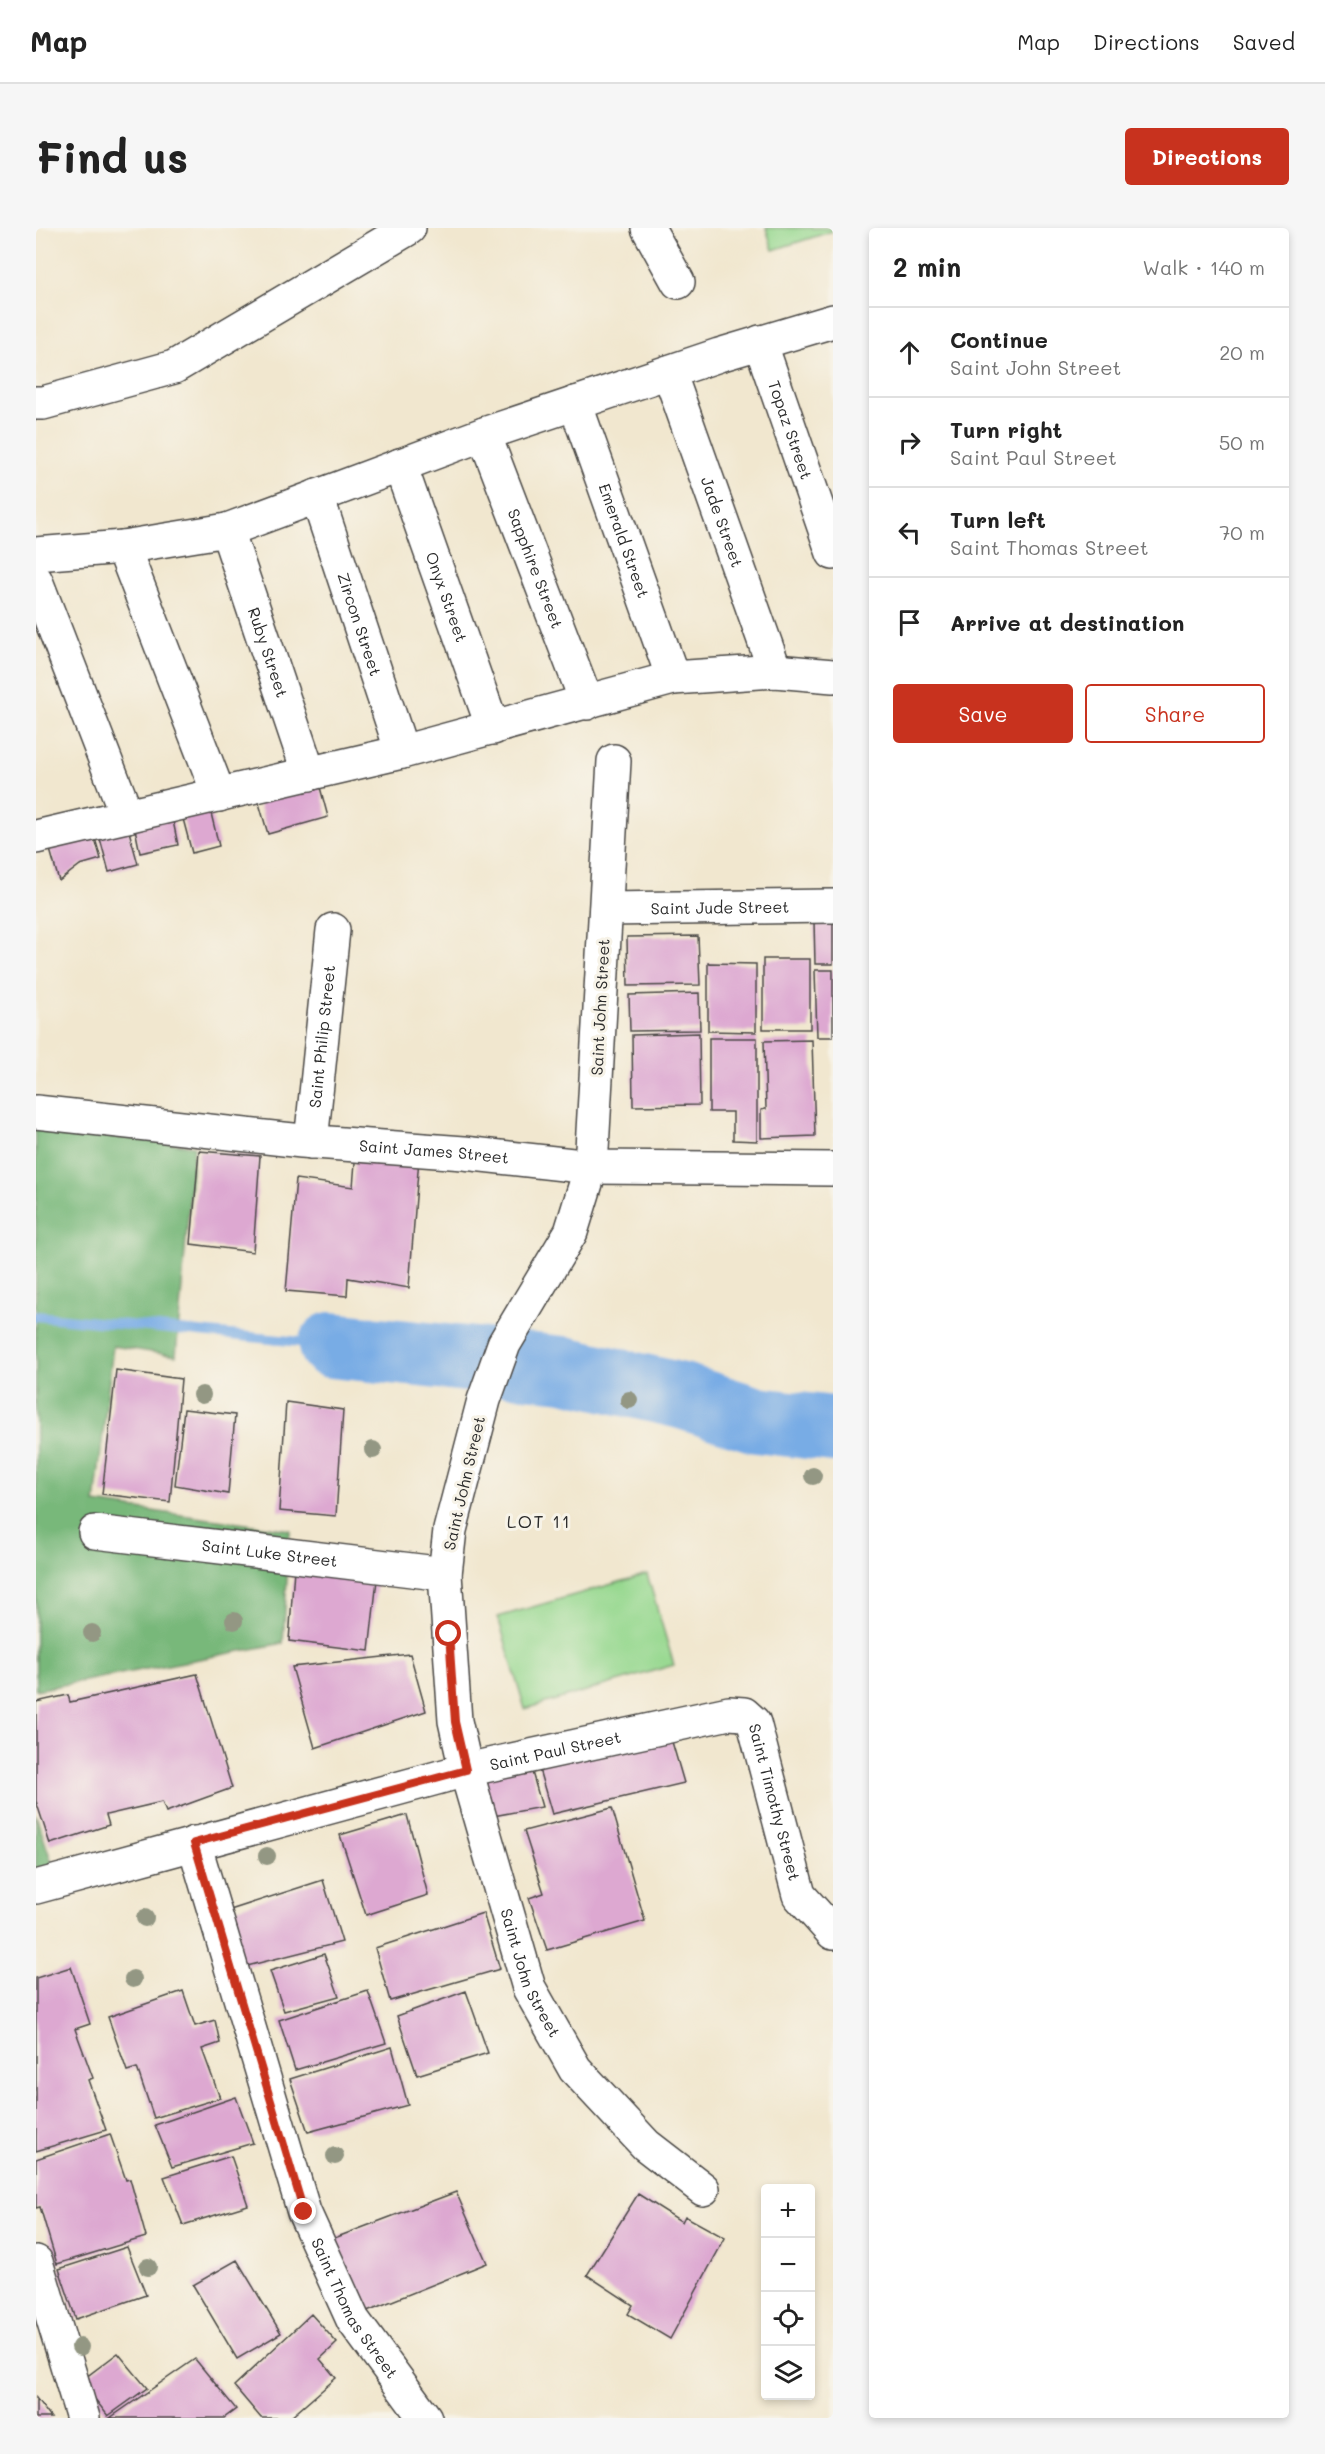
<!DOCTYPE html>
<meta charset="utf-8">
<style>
:root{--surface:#fff;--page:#f6f6f6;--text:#222;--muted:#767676;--line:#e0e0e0;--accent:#c8321e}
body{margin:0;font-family:Mali,sans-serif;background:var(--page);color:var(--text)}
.controls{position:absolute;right:18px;bottom:18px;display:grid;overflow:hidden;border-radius:6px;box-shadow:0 3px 9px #0003}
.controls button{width:54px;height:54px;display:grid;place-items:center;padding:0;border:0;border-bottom:2px solid var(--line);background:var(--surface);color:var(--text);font:30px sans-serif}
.stop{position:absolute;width:18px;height:18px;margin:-14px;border:4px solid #c8321e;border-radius:50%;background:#fff}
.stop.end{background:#c8321e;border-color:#fff;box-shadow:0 2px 6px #0008}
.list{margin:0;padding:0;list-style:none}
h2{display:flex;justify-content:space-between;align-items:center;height:78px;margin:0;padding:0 24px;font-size:26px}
h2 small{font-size:20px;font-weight:400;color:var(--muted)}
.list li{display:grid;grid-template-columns:39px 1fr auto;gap:18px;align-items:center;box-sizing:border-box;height:90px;padding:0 24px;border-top:2px solid var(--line)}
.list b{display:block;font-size:22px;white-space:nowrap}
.list p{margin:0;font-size:20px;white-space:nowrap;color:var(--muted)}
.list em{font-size:20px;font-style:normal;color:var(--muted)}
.actions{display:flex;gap:12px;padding:18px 24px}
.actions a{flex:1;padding:14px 0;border:2px solid var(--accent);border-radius:6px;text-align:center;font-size:21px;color:var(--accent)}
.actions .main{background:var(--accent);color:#fff}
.icon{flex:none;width:33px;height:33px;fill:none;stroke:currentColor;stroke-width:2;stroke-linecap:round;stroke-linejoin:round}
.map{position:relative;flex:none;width:797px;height:2190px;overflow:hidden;border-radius:6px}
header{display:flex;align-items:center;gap:36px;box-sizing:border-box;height:84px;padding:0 30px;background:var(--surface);border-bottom:2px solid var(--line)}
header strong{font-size:28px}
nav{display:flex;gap:33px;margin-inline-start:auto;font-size:21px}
.intro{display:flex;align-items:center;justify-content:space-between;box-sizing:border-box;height:144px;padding:0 36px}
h1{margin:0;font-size:42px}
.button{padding:15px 27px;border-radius:6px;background:var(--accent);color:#fff;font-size:21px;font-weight:700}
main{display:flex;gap:36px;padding:0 36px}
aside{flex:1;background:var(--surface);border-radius:6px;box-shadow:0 3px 9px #0003}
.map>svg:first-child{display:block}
</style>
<header>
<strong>Map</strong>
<nav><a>Map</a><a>Directions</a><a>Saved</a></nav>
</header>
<div class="intro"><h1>Find us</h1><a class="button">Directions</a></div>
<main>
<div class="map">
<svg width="797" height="2190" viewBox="0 0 797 2190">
<rect width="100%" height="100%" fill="#f7f3e8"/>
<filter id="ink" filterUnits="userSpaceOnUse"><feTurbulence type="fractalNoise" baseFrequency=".0167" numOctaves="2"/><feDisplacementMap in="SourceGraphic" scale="12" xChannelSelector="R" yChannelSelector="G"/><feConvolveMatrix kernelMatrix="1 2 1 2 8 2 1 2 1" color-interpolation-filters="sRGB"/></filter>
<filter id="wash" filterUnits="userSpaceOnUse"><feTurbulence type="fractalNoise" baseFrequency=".008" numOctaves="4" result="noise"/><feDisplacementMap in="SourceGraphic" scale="24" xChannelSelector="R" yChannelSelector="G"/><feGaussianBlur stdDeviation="1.35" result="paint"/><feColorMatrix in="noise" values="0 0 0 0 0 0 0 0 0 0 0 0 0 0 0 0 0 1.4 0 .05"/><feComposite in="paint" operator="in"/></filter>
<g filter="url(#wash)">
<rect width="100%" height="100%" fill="#f1e7cf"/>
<!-- green -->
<path fill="#96d88f" stroke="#60825d" stroke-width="1.5" d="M730,0H797V3L737,22Z
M611,1346L638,1437L489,1481L462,1389Z"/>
<!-- forest -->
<path fill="#78b87a" stroke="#527252" stroke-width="1.5" d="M0,900L158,918L140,1128L77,1118L59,1275L254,1302L247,1415L0,1462Z
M0,1587L19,1644L0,1649Z"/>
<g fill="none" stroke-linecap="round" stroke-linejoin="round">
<!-- stream -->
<path stroke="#78ace5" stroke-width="10" d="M0,1088L295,1117"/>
<!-- river -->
<path stroke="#78ace5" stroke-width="66" d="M295,1117L528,1141L646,1168L721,1192L797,1201"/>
</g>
<g id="blocks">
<!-- building -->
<path fill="#dda8d1" d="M281,548L292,589L232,606L220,565Z
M173,577L183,618L156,625L145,583Z
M135,583L142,617L104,625L97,591Z
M91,596L102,636L73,644L62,603Z
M58,607L65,631L44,637L23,653L13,618Z
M778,693H797V736H779Z
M662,708L664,757L592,758L591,709Z
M727,731H774V801H727Z
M672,735L720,736V804L672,803Z
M779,742H797V809H781Z
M663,765L664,802L594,803L593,767Z
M663,805L664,877L597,878L596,807Z
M673,810H721V913L697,912V884H673Z
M776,812L779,908L725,910V882L730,881L728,813Z
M320,922L383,930L373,1060L312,1050L311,1068L250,1063L260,951L317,959Z
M163,923L224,928L217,1024L155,1016Z
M80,1142L145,1151L134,1274L66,1266Z
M250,1174L307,1182L300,1288L243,1283Z
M148,1181L199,1187L192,1266L139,1257Z
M258,1341L341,1352L333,1423L253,1413Z
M374,1426L390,1483L279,1520L256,1439Z
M161,1446L196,1560L130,1584L126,1574L70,1587L73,1597L14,1616L0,1573V1474L32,1467L34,1474Z
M632,1500L648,1555L516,1586L500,1531Z
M494,1537L506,1579L452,1589L439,1547Z
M576,1580L609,1693L511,1722L493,1670L508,1665L488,1603Z
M371,1587L392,1667L330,1687L304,1607Z
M287,1652L306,1714L203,1740L188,1684Z
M447,1685L464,1741L354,1773L339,1720Z
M288,1726L303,1768L248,1783L234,1743Z
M35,1739L54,1796L39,1801L57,1850L52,1852L70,1902L0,1923V1750Z
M147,1763L159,1798L179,1792L184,1815L166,1821L184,1870L118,1890L101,1840L91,1843L72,1789Z
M332,1763L350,1815L259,1842L243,1792Z
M430,1763L452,1825L381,1847L361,1788Z
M356,1819L372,1877L272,1904L254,1851Z
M200,1869L217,1915L136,1939L119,1897Z
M74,1906L90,1952L94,1951L110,2009L21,2036L4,1979L0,1980V1931Z
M195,1928L212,1977L147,1997L128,1949Z
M420,1964L451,2035L326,2085L296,2011Z
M602,1966L646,1994L649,1988L689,2010L634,2111L592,2086L597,2077L551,2047Z
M91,2019L110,2067L40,2091L23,2041Z
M201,2032L245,2105L201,2131L157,2057Z
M275,2086L301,2115L284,2131L300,2150L254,2190H225L198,2158Z
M82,2125L111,2160L72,2188L45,2153Z
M159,2131L200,2181L188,2190H74Z
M0,2170L15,2190H0Z"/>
</g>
</g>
<g filter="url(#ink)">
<use href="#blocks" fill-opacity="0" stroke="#494744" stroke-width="1.5"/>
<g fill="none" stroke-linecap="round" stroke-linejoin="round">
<defs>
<g id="minor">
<path d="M612,0L642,54"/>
<path id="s1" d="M724,114L797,325"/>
<path id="s2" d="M633,144L739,443"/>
<path d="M0,175H7L138,139L373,0"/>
<path id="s3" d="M539,175L637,450"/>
<path id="s4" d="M448,206L551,475"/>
<path id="s5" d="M364,237L457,500"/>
<path id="s6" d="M281,268L366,524"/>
<path id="s7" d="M191,302L273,546"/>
<path d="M87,319L183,567"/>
<path d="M0,326L87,319L191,302L448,206L683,127L797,93"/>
<path d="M0,353L91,588"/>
<path id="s8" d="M578,533L555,939L535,1004L468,1116L448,1172L414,1302L409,1346L419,1493L430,1542L493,1760L539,1841L610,1917L667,1961"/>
<path d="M0,609L366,524L637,450L739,443L797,448"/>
<path id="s9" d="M570,681L797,678"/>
<path id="s10" d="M0,884L266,913L428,925L555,939L797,941"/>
<path id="s11" d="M275,914L297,702"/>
<path id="s12" d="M59,1304L409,1346"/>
<path id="s13" d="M158,1615L268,1984L317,2092L389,2190"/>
<path id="s14" d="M0,1659L430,1542L693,1485L708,1486L718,1495L763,1667L797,1705"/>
<path d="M0,2034L47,2190"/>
</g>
</defs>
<!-- minor casing -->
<use href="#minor" stroke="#494744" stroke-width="36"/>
<!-- minor -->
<use href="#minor" stroke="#fff" stroke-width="33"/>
</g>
<!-- trees -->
<g fill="#939783">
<circle cx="166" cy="1167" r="9"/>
<circle cx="593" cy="1172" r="9"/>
<circle cx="337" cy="1222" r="9"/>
<circle cx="777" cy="1248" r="9"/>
<circle cx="198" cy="1393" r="9"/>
<circle cx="56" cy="1405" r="9"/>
<circle cx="231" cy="1628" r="9"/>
<circle cx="109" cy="1690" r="9"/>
<circle cx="97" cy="1751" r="9"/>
<circle cx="299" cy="1928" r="9"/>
<circle cx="112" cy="2039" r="9"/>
<circle cx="44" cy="2119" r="9"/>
</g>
</g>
<g fill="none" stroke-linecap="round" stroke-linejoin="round" filter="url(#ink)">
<!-- route -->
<path stroke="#c8321e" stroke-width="8" d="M268,1984L158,1615L430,1542L419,1494L413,1406"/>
</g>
<g text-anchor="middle" stroke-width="6" stroke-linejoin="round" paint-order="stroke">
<!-- street labels -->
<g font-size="16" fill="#2b2b2b" stroke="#f7f3e8">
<text dy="6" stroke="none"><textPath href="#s1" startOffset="93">Topaz Street</textPath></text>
<text dy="6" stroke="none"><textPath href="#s2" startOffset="159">Jade Street</textPath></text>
<text dy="6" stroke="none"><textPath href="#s3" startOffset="146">Emerald Street</textPath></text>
<text dy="6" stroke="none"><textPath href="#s4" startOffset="144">Sapphire Street</textPath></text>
<text dy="6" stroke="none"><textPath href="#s5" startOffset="140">Onyx Street</textPath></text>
<text dy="6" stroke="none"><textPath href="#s6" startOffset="135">Zircon Street</textPath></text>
<text dy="6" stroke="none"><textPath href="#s7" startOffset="129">Ruby Street</textPath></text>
<text dy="6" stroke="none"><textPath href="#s9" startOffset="114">Saint Jude Street</textPath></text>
<text transform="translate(564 779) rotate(-87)" y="6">Saint John Street</text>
<text dy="6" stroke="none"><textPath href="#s11" startOffset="106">Saint Philip Street</textPath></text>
<text dy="6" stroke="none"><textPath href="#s10" startOffset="400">Saint James Street</textPath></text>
<text transform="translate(428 1255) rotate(-77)" y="6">Saint John Street</text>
<text dy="6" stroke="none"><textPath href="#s12" startOffset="176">Saint Luke Street</textPath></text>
<text dy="6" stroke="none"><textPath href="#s14" startOffset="537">Saint Paul Street</textPath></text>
<text dy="6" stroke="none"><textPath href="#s14" startOffset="825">Saint Timothy Street</textPath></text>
<text dy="6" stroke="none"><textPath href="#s8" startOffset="1254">Saint John Street</textPath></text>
<text dy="6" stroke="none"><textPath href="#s13" startOffset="494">Saint Thomas Street</textPath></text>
</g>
<!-- neighbourhood labels -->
<g font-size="18" letter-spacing="1.5" fill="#2b2b2b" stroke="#f7f3e8">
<text x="503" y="1300">LOT 11</text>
</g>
</g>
</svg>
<div class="controls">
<button>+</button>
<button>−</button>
<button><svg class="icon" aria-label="locate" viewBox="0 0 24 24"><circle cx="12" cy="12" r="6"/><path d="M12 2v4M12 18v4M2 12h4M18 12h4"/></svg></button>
<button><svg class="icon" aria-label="layers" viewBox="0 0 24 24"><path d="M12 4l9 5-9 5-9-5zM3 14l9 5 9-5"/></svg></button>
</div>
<div class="stop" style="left:413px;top:1406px"></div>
<div class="stop end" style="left:268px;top:1984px"></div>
</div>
<aside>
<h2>2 min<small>Walk · 140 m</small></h2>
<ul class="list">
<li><svg class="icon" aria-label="ahead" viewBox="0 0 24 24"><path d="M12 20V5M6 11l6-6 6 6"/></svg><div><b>Continue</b><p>Saint John Street</p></div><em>20 m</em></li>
<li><svg class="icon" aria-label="right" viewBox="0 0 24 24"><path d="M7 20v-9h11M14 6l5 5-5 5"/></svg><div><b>Turn right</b><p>Saint Paul Street</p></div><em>50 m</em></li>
<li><svg class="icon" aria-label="left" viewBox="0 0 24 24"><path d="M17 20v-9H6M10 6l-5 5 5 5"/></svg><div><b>Turn left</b><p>Saint Thomas Street</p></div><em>70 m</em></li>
<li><svg class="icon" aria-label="arrive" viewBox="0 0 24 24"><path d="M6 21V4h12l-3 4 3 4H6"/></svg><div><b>Arrive at destination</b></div></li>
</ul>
<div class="actions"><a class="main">Save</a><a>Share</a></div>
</aside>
</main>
